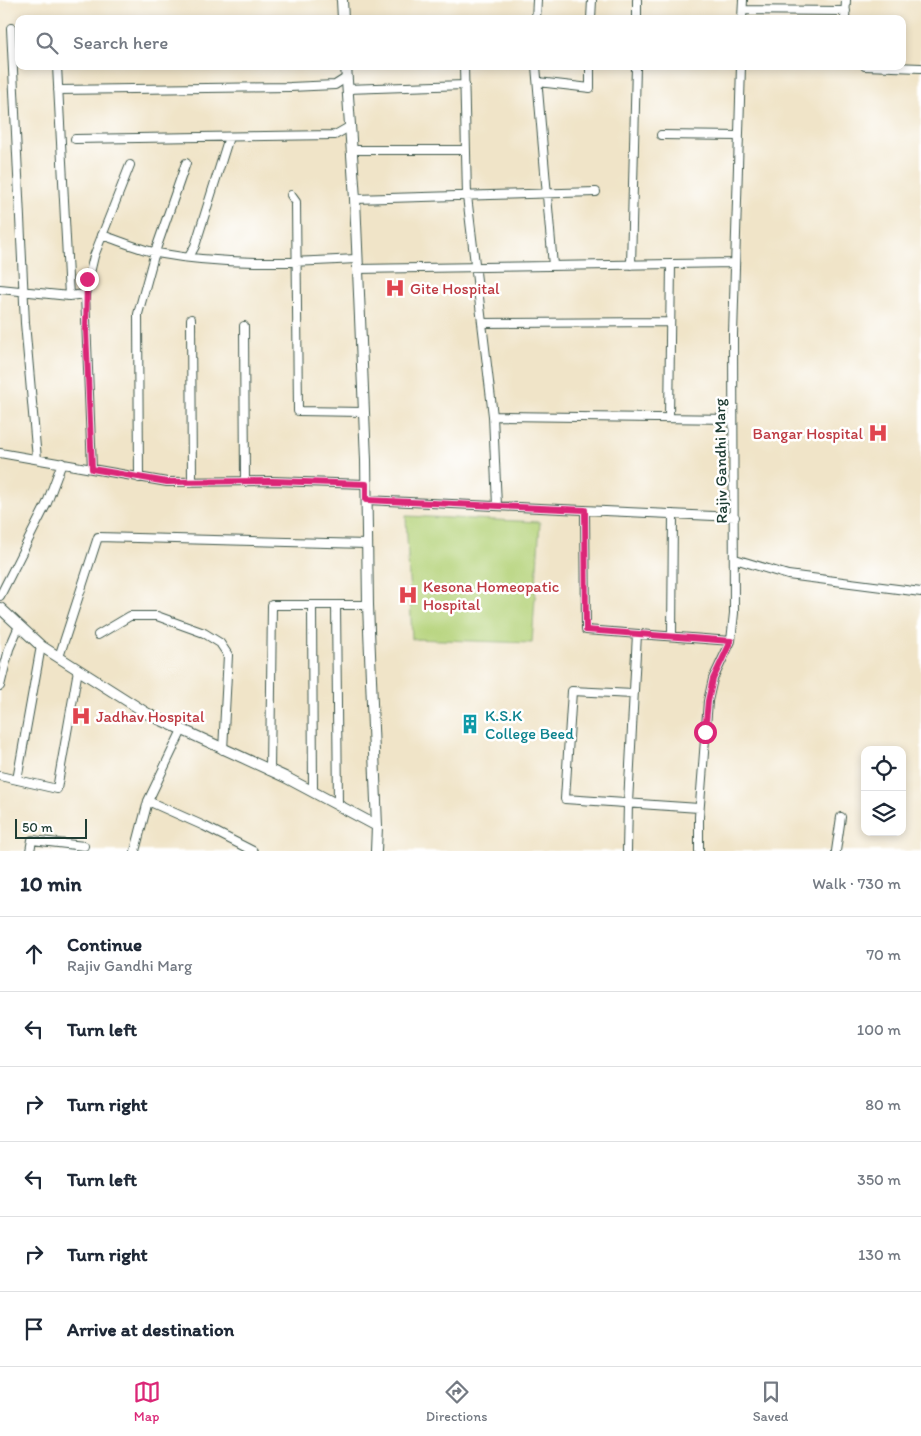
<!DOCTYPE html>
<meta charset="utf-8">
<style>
:root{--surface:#fff;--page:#f6f6f7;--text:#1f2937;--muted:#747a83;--line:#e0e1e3;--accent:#db2777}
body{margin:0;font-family:Itim,sans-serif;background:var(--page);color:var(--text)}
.controls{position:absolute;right:15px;bottom:15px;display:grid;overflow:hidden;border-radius:10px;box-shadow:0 2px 8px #0003}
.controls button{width:45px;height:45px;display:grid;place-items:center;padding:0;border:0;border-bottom:1px solid var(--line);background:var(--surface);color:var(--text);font:25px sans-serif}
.scale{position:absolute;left:15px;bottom:12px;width:72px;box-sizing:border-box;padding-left:5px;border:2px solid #1f3d34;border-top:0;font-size:14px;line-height:18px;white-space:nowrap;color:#1f3d34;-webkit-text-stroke:4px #fff;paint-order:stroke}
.stop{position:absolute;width:15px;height:15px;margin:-11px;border:4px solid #db2777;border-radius:50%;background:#fff}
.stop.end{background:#db2777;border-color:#fff;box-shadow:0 1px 5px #0008}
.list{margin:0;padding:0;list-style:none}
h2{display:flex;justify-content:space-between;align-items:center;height:65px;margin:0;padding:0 20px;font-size:21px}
h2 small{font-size:16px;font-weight:400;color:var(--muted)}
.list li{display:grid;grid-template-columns:32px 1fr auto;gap:15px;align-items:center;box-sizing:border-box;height:75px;padding:0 20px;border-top:1px solid var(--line)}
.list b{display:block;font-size:19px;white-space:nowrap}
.list p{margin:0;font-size:16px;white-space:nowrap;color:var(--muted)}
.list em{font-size:16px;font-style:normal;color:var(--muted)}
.icon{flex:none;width:28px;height:28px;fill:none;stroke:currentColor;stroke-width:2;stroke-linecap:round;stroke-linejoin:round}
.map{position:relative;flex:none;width:921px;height:851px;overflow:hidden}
.search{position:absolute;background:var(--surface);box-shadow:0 2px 8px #0003;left:15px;right:15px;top:15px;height:55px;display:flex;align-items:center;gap:12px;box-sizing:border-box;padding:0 18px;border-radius:10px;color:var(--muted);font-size:19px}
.sheet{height:515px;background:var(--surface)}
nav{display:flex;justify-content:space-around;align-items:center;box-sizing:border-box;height:70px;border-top:1px solid var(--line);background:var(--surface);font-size:14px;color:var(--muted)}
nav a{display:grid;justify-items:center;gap:2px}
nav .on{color:var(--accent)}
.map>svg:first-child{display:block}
</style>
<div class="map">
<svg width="921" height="851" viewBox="0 0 921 851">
<rect width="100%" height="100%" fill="#fff"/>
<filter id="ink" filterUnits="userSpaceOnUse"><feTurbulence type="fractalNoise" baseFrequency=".02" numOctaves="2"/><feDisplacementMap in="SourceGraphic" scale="10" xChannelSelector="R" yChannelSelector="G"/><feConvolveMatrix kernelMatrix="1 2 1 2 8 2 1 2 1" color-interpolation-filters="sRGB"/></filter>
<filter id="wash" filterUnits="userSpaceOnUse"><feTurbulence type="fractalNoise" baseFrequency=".0096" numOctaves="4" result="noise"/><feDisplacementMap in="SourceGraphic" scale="20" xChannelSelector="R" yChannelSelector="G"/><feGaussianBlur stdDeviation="1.12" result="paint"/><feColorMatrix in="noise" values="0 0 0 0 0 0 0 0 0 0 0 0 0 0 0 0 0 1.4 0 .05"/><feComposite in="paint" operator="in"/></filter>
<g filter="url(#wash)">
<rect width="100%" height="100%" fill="#f0e4c8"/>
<!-- garden -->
<path fill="#b5d37a" stroke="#6a8857" d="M406,516L540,522L532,643L412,639Z"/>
</g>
<g filter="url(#ink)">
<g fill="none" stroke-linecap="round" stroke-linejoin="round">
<defs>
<path id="minor" d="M743,10L846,11
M536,19L537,0
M591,19L592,0
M637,19V0
M742,19L743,0
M845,19L846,0
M11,28L25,323L37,459
M57,66L69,296
M464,66L467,196L493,416L497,506
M536,66L553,266
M865,66L921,68
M538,82L590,88V66
M347,89L465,85
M58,90L290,87L335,85L346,78
M661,135L738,136
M75,139L335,135L349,127
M351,150H466
M291,195L296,202L298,411L363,412
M355,199L596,192
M102,235C120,241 139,249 157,253C222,265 291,263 356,259
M189,257L195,246L229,137
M631,265L636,66
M357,269L734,263
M0,289L69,296L85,294
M191,319L192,482
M482,323L670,322
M244,326L245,482
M493,416L733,419
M669,418L671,264
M0,453L167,482L272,481L366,484
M92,469L85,294L94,256L130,165
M139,478L138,314L155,252L186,163
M366,500L735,517
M585,510L586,630L731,641
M735,559L788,575L921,592
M0,596L47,503L62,463
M312,605L313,791
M336,605L338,805
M98,635L130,616H157L204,633L220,643L228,655L223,750
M672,636L673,514
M59,657L98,537L367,544
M0,686L9,649L19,626
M633,694L572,691L565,799L699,808
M270,771L272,605H368
M0,776L57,789L78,670
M17,780L41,646
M148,801L204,826L253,851
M30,851L32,840L84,846
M135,851L148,801L182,730
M627,851L628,803L637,634
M699,851V817L708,701L713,679L731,641L734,613L733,335L741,66
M836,851L841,817"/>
<path id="tertiary" d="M342,0L343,19
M346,66L355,199L366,460L368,605L377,826
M0,608L41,646L148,714L285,777L377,826L376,851"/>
</defs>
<!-- minor casing -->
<use href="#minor" stroke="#3e564a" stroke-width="10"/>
<!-- tertiary casing -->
<use href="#tertiary" stroke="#3e564a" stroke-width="12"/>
<!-- minor -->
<use href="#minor" stroke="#fff" stroke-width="8"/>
<!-- tertiary -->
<use href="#tertiary" stroke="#fff" stroke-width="10"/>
</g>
</g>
<g fill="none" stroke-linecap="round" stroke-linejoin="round" filter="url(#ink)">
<!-- route -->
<path stroke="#db2777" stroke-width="6" d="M87,279L86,330L92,469L167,482L272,481L366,484V500L585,510L586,630L731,641L713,679L708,701L705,732"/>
</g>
<!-- icons -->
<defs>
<symbol id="hospital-bare" viewBox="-9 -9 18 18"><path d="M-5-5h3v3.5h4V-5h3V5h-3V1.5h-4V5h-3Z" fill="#e0444e" stroke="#fff" stroke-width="2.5" paint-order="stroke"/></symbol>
<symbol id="building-bare" viewBox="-9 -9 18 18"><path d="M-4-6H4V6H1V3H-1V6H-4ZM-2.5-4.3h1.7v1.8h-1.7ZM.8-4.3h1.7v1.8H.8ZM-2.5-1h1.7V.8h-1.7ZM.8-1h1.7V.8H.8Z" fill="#0f9aa8" stroke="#fff" stroke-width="2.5" paint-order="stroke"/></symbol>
</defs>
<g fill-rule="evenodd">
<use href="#hospital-bare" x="381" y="274" width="28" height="28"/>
<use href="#hospital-bare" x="864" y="419" width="28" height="28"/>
<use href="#hospital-bare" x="394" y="581" width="28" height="28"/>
<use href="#hospital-bare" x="67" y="702" width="28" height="28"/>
<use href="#building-bare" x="456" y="710" width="28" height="28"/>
</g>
<g text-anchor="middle" stroke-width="5" stroke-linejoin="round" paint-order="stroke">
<!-- health labels -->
<g font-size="16" fill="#be3a42" stroke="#fff" text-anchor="start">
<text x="410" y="294">Gite Hospital</text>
<text x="863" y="439" text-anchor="end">Bangar Hospital</text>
<text x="423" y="592">Kesona Homeopatic<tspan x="423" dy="18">Hospital</tspan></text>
<text x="96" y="722">Jadhav Hospital</text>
</g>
<!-- street labels -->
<g font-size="16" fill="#1f3d34" stroke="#fff">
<text transform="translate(720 461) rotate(-91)" y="6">Rajiv Gandhi Marg</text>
</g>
<!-- culture labels -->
<g font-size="16" fill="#0d838f" stroke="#fff" text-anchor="start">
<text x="485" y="721">K.S.K<tspan x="485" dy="18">College Beed</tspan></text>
</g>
</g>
</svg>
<div class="controls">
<button><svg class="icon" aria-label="locate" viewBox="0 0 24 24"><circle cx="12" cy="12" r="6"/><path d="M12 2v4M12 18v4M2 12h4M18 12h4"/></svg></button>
<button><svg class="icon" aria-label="layers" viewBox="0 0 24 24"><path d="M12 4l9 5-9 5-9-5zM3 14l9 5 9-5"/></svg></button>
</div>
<div class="scale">50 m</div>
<div class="stop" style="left:705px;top:732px"></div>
<div class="stop end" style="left:87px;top:279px"></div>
<div class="search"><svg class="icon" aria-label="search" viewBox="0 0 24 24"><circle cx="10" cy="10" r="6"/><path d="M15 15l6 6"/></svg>Search here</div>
</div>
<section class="sheet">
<h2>10 min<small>Walk · 730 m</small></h2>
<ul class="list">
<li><svg class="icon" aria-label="ahead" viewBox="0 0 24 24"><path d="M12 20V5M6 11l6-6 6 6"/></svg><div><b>Continue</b><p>Rajiv Gandhi Marg</p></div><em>70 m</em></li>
<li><svg class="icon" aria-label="left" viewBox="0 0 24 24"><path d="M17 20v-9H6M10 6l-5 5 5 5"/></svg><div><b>Turn left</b></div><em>100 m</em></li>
<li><svg class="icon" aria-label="right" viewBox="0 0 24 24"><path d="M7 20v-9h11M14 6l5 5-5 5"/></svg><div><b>Turn right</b></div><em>80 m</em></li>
<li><svg class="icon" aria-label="left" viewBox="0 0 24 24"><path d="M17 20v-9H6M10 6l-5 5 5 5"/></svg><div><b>Turn left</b></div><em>350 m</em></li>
<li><svg class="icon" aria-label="right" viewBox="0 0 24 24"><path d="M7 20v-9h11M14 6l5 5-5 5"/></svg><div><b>Turn right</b></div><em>130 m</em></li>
<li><svg class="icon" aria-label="arrive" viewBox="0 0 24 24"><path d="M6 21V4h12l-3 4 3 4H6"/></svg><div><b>Arrive at destination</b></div></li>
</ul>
</section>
<nav>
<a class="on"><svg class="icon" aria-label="map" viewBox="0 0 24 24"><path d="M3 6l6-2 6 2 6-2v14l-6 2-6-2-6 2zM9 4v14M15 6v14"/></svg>Map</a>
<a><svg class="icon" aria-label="directions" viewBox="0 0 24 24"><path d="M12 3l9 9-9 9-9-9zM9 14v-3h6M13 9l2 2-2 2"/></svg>Directions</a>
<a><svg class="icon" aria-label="saved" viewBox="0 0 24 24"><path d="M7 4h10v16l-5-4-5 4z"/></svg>Saved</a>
</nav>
